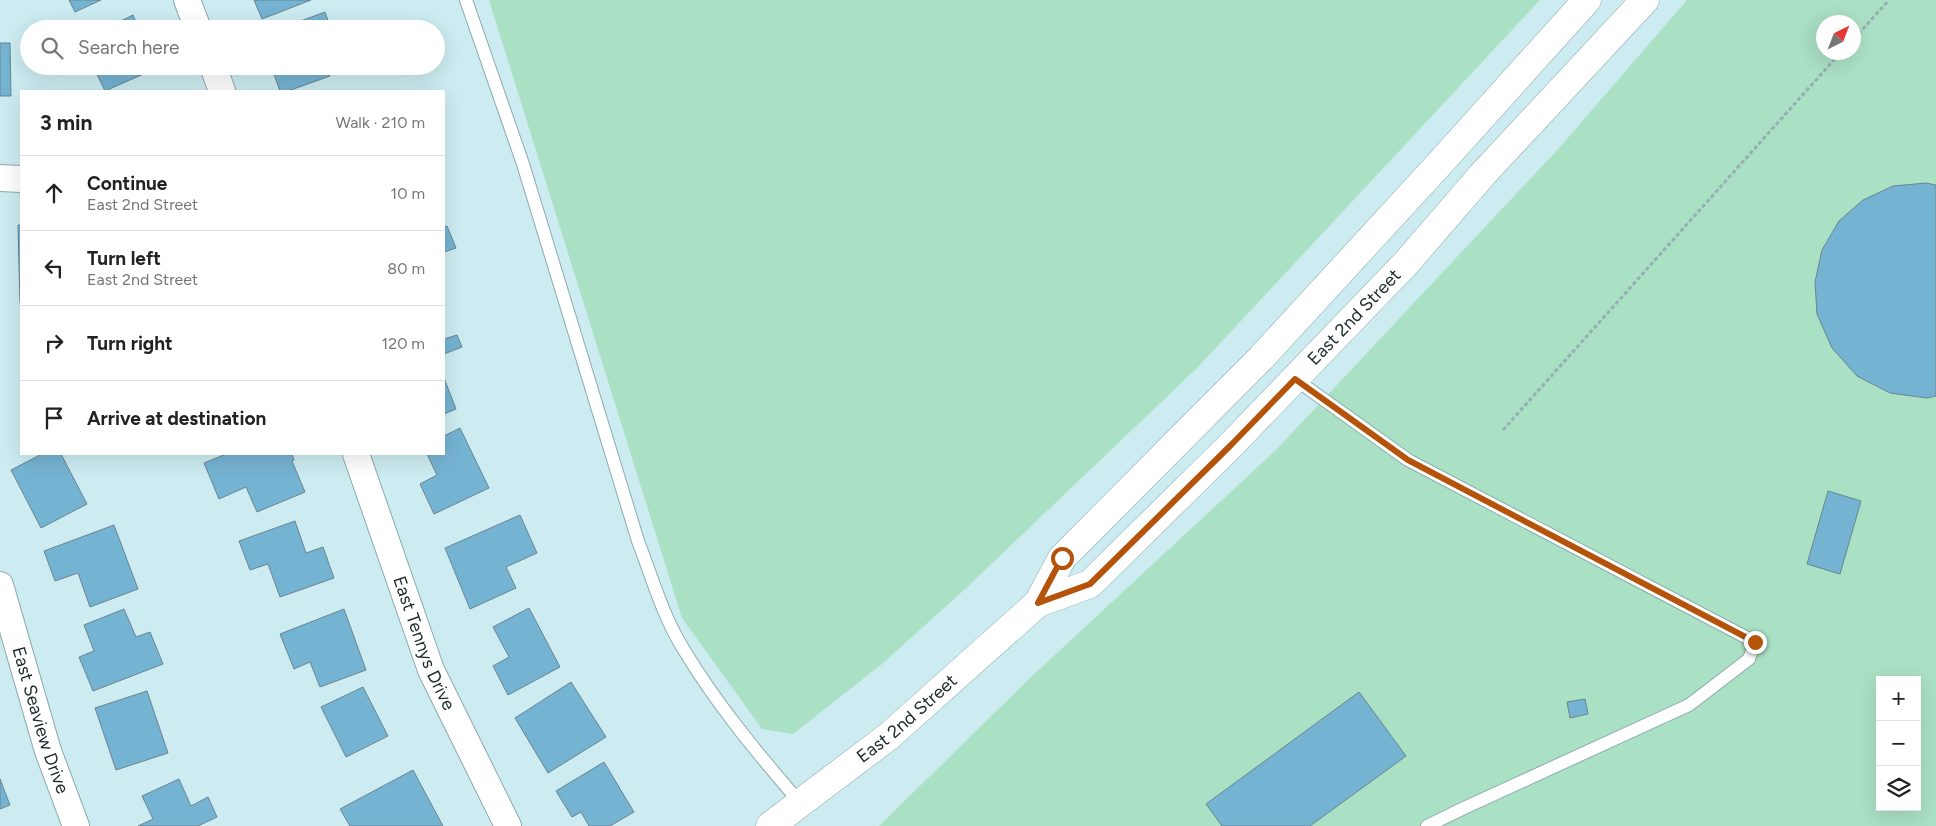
<!DOCTYPE html>
<meta charset="utf-8">
<style>
:root{--surface:#fff;--page:#f2f2f2;--text:#222;--muted:#767676;--line:#e0e0e0}
body{margin:0;font-family:Figtree,sans-serif;background:var(--page);color:var(--text)}
.controls{position:absolute;right:15px;bottom:15px;display:grid;overflow:hidden;border-radius:0px;box-shadow:0 5px 20px #0002}
.controls button{width:45px;height:45px;display:grid;place-items:center;padding:0;border:0;border-bottom:1px solid var(--line);background:var(--surface);color:var(--text);font:25px sans-serif}
.compass{position:absolute;left:1816px;top:15px;width:45px;height:45px;border-radius:50%;background:var(--surface);box-shadow:0 5px 20px #0002;rotate:42deg}
.stop{position:absolute;width:15px;height:15px;margin:-11px;border:4px solid #b45309;border-radius:50%;background:#fff}
.stop.end{background:#b45309;border-color:#fff;box-shadow:0 1px 5px #0008}
.list{margin:0;padding:0;list-style:none}
h2{display:flex;justify-content:space-between;align-items:center;height:65px;margin:0;padding:0 20px;font-size:21px}
h2 small{font-size:16px;font-weight:400;color:var(--muted)}
.list li{display:grid;grid-template-columns:32px 1fr auto;gap:15px;align-items:center;box-sizing:border-box;height:75px;padding:0 20px;border-top:1px solid var(--line)}
.list b{display:block;font-size:19px;white-space:nowrap}
.list p{margin:0;font-size:16px;white-space:nowrap;color:var(--muted)}
.list em{font-size:16px;font-style:normal;color:var(--muted)}
.icon{flex:none;width:28px;height:28px;fill:none;stroke:currentColor;stroke-width:2;stroke-linecap:round;stroke-linejoin:round}
.map{position:relative;flex:none;width:1936px;height:826px;overflow:hidden}
.search{position:absolute;background:var(--surface);box-shadow:0 5px 20px #0002;left:20px;top:20px;width:425px;height:55px;display:flex;align-items:center;gap:12px;box-sizing:border-box;padding:0 18px;border-radius:28px;color:var(--muted);font-size:19px}
.panel{position:absolute;background:var(--surface);box-shadow:0 5px 20px #0002;left:20px;top:90px;width:425px;height:365px;border-radius:0px}
.map>svg:first-child{display:block}
</style>
<div class="map">
<svg width="1936" height="826" viewBox="0 0 1936 826">
<rect width="100%" height="100%" fill="#ccecf1"/>
<!-- green -->
<path fill="#aae0c4" fill-rule="evenodd" d="M489,0H1540L1197,368L964,590L882,664L793,734L762,729L682,618Z
M1687,0H1936V826H879L1030,678L1276,450L1560,147ZM1824,22H1854V52H1824ZM1880,680H1917V807H1880Z"/>
<!-- building -->
<path fill="#75b3d2" stroke="#6b8491" d="M69,0H101L75,12Z
M254,0H311L262,19Z
M325,12L331,29H279Z
M133,15L139,29H105Z
M0,43H10L11,96H0Z
M93,66H145L148,72L105,91Z
M271,66H326L330,76L288,91H280Z
M1926,183L1936,185V396L1927,398L1890,393L1857,376L1832,348L1817,314L1815,282L1822,250L1839,221L1863,200L1893,186Z
M18,225H21V303H20Z
M447,226L456,248L444,252V227Z
M457,335L462,347L444,354V339Z
M444,378L456,409L444,414Z
M460,428L489,488L434,514L420,484L437,475L427,454H444V436Z
M42,454H61L87,504L41,528L11,470Z
M226,454H292L294,460L292,461L305,492L257,512L246,487L219,499L204,463Z
M1828,491L1861,501L1840,574L1807,564Z
M520,515L537,553L506,567L516,588L470,609L445,548Z
M295,521L306,553L323,547L334,578L280,597L268,564L250,570L239,541Z
M114,525L138,589L90,607L78,573L55,581L44,551Z
M529,608L560,667L508,695L493,666L509,657L493,627Z
M124,609L136,637L150,632L163,664L93,691L79,657L94,651L84,625Z
M344,609L366,670L320,687L310,662L294,669L280,634Z
M571,682L606,737L548,773L515,718Z
M363,687L388,736L346,757L321,707Z
M147,691L168,753L116,770L95,708Z
M1359,692L1406,756L1310,826H1222L1206,804Z
M1585,699L1588,714L1570,718L1567,702Z
M604,762L634,812L610,826H589L581,812L572,817L556,791Z
M413,770L443,826H350L340,809Z
M0,779L10,805L0,809Z
M179,779L191,806L208,797L217,817L198,826H138L153,819L142,796Z"/>
<g fill="none" stroke-linecap="round" stroke-linejoin="round">
<defs>
<path id="lane" d="M466,0L523,164L638,541C652,577 663,617 684,650C717,705 759,755 801,804
M1295,379L1408,460L1755,642L1749,659L1689,705L1464,808L1427,826"/>
<g id="street">
<path d="M187,0L198,29"/>
<path d="M213,66L222,91"/>
<path d="M0,178L21,179"/>
<path id="s1" d="M356,454L431,670L508,826"/>
<path id="s2" d="M0,585L48,751L76,826"/>
</g>
<g id="secondary">
<path id="s3" d="M1038,603L1090,584L1231,445L1407,262L1483,174L1645,0"/>
<path id="s4" d="M770,826L889,736L1038,603L1062,558L1261,358L1442,161L1587,0"/>
</g>
</defs>
<!-- lane casing -->
<use href="#lane" stroke="#8baaaf" stroke-width="14"/>
<!-- street casing -->
<use href="#street" stroke="#8baaaf" stroke-width="28"/>
<!-- secondary casing -->
<use href="#secondary" stroke="#8baaaf" stroke-width="29"/>
<!-- path -->
<path stroke="#95afb3" stroke-width="3" stroke-dasharray="4 2.5" stroke-linecap="butt" d="M1854,39L1889,0
M1503,430L1841,52"/>
<!-- lane -->
<use href="#lane" stroke="#fff" stroke-width="12"/>
<!-- street -->
<use href="#street" stroke="#fff" stroke-width="26"/>
<!-- secondary -->
<use href="#secondary" stroke="#fff" stroke-width="28"/>
</g>
<g fill="none" stroke-linecap="round" stroke-linejoin="round">
<!-- route -->
<path stroke="#b45309" stroke-width="6" d="M1062,558L1038,603L1090,584L1231,445L1295,379L1408,460L1755,642"/>
</g>
<g text-anchor="middle" stroke-width="5" stroke-linejoin="round" paint-order="stroke">
<!-- street labels -->
<g font-size="18" fill="#1e2b2c" stroke="#fff">
<text dy="6" stroke="none"><textPath href="#s3" startOffset="431">East 2nd Street</textPath></text>
<text dy="6" stroke="none"><textPath href="#s1" startOffset="201">East Tennys Drive</textPath></text>
<text dy="6" stroke="none"><textPath href="#s4" startOffset="174">East 2nd Street</textPath></text>
<text dy="6" stroke="none"><textPath href="#s2" startOffset="141">East Seaview Drive</textPath></text>
</g>
</g>
</svg>
<div class="controls">
<button>+</button>
<button>−</button>
<button><svg class="icon" aria-label="layers" viewBox="0 0 24 24"><path d="M12 4l9 5-9 5-9-5zM3 14l9 5 9-5"/></svg></button>
</div>
<svg class="compass" viewBox="-18 -18 36 36"><path d="M0-13l5 13h-10z" fill="#e53935"/><path d="M0 13l5-13h-10z" fill="#767676"/></svg>
<div class="stop" style="left:1062px;top:558px"></div>
<div class="stop end" style="left:1755px;top:642px"></div>
<div class="search"><svg class="icon" aria-label="search" viewBox="0 0 24 24"><circle cx="10" cy="10" r="6"/><path d="M15 15l6 6"/></svg>Search here</div>
<section class="panel">
<h2>3 min<small>Walk · 210 m</small></h2>
<ul class="list">
<li><svg class="icon" aria-label="ahead" viewBox="0 0 24 24"><path d="M12 20V5M6 11l6-6 6 6"/></svg><div><b>Continue</b><p>East 2nd Street</p></div><em>10 m</em></li>
<li><svg class="icon" aria-label="left" viewBox="0 0 24 24"><path d="M17 20v-9H6M10 6l-5 5 5 5"/></svg><div><b>Turn left</b><p>East 2nd Street</p></div><em>80 m</em></li>
<li><svg class="icon" aria-label="right" viewBox="0 0 24 24"><path d="M7 20v-9h11M14 6l5 5-5 5"/></svg><div><b>Turn right</b></div><em>120 m</em></li>
<li><svg class="icon" aria-label="arrive" viewBox="0 0 24 24"><path d="M6 21V4h12l-3 4 3 4H6"/></svg><div><b>Arrive at destination</b></div></li>
</ul>
</section>
</div>
